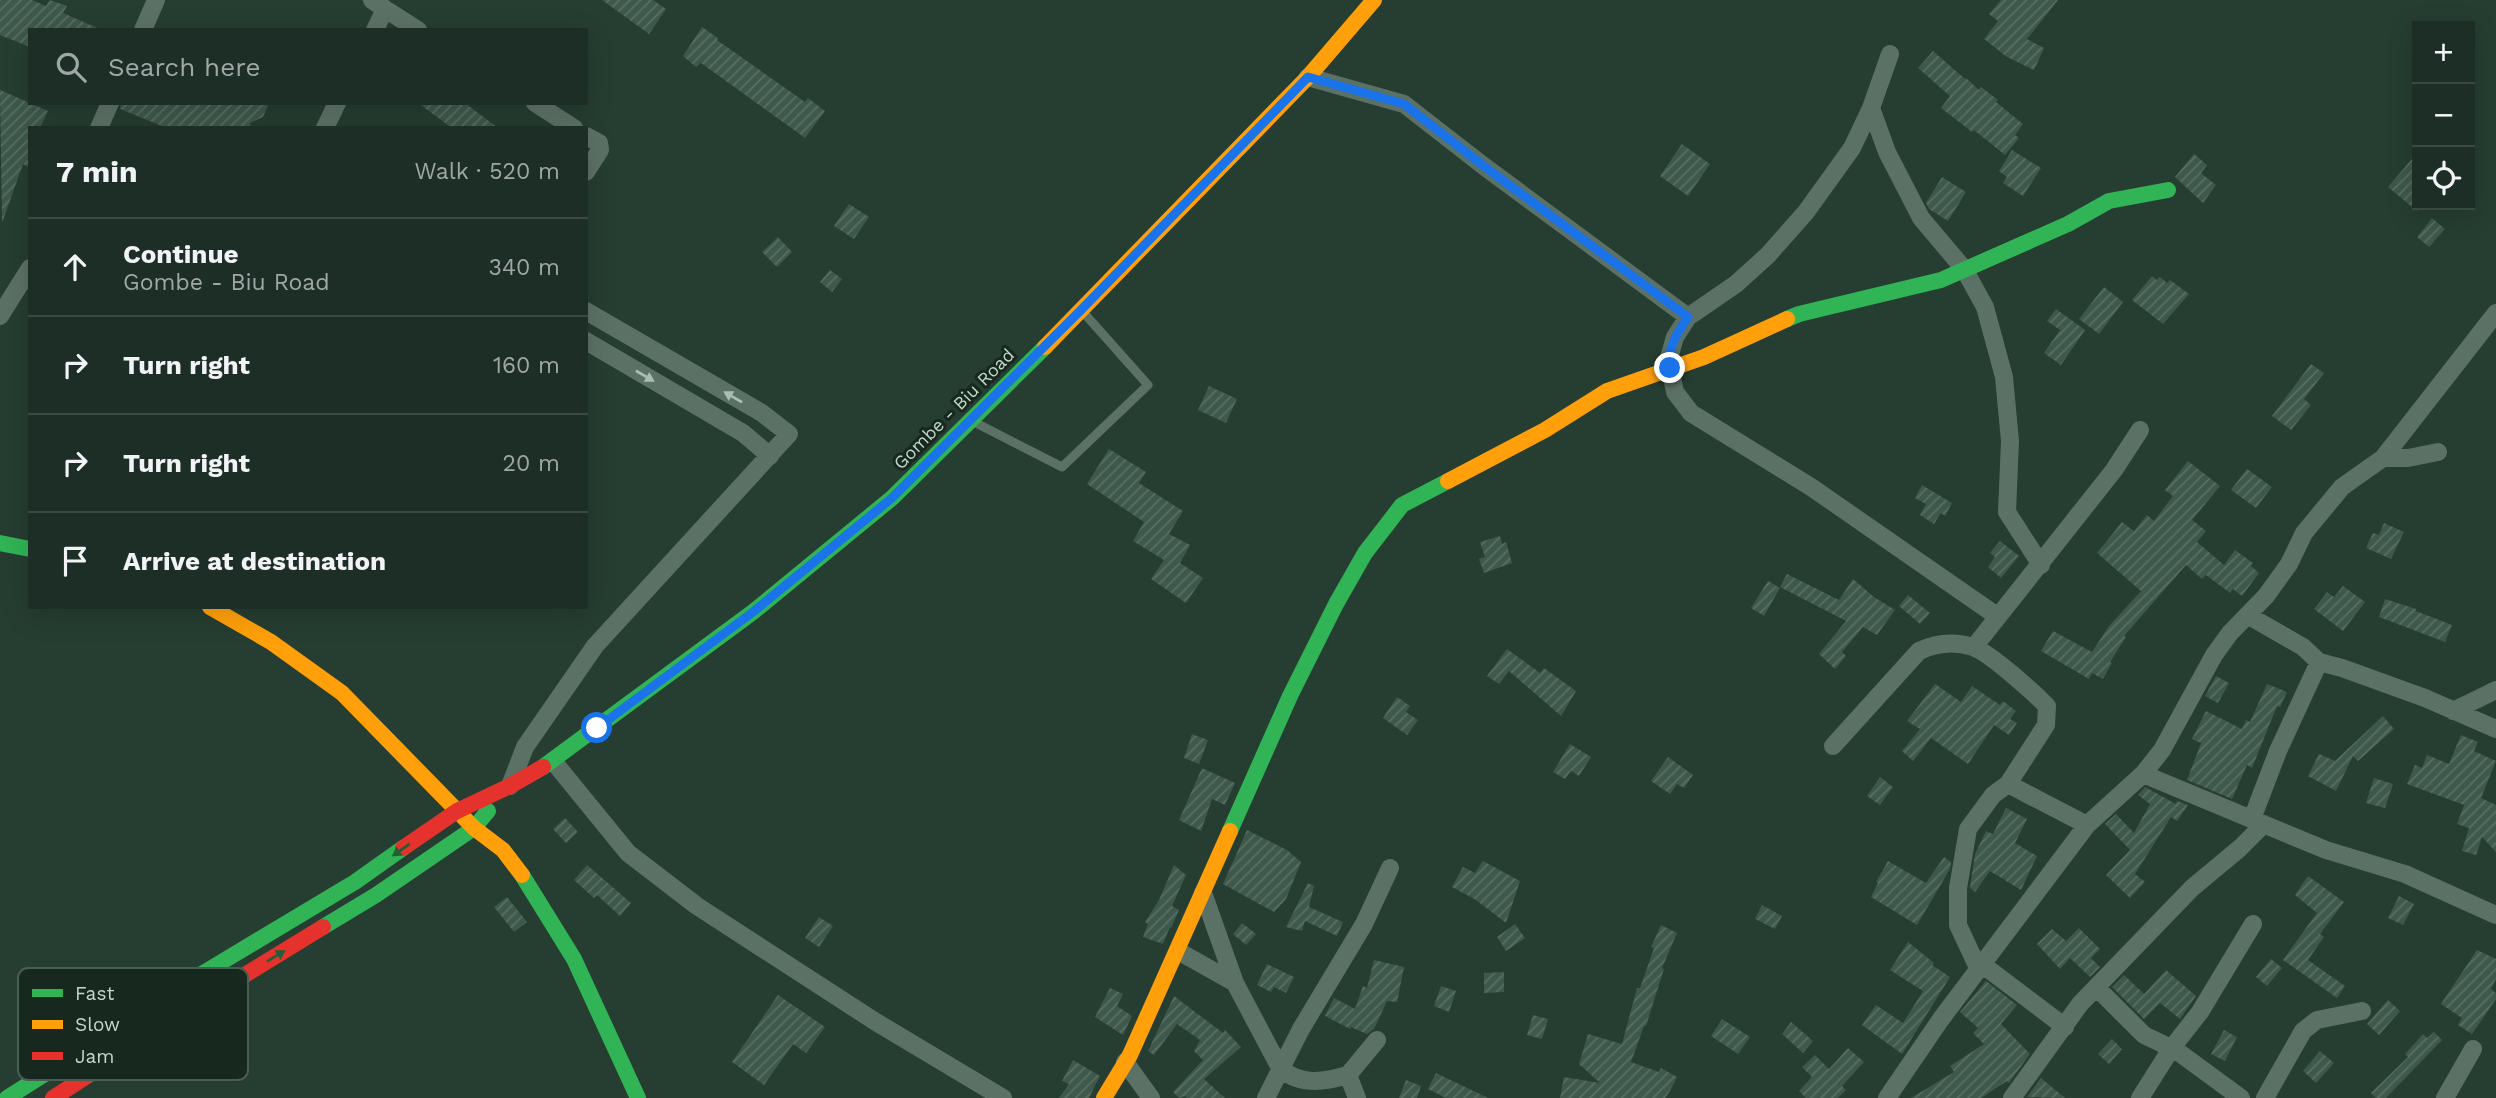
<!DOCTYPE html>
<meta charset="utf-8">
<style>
:root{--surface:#1c2e25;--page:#25362d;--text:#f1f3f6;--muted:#a0a8a7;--line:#3a4a42}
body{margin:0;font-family:"Work Sans",sans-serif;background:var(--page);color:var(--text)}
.controls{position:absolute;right:21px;top:21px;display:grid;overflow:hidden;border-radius:0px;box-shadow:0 7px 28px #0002}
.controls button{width:63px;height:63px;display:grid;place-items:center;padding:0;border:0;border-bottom:2px solid var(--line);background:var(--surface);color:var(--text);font:35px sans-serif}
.stop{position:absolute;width:21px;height:21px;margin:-16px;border:5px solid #1a73e8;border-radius:50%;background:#fff}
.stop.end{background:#1a73e8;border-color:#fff;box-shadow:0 2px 7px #0008}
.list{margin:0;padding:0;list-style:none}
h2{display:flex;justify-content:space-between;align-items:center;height:91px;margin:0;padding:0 28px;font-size:30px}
h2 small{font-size:23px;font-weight:400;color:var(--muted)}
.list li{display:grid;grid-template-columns:46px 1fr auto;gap:21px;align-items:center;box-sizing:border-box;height:98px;padding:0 28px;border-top:2px solid var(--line)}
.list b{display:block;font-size:26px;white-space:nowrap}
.list p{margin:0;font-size:23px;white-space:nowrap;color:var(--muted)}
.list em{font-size:23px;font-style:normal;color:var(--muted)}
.icon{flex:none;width:38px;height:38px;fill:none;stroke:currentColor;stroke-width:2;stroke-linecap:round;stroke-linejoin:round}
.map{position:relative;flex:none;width:2496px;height:1098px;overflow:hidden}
.search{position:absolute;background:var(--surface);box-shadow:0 7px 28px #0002;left:28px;top:28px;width:560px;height:77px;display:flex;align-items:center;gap:18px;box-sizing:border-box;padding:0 24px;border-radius:0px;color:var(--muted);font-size:26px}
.panel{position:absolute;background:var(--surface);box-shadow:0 7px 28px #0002;left:28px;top:126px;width:560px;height:483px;border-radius:0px}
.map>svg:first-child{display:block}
</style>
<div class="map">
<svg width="2496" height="1098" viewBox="0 0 2496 1098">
<defs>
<pattern id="building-hatch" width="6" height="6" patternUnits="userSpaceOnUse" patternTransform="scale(1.75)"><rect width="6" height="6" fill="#3e584b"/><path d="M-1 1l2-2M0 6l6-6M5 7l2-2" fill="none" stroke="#586f64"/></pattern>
</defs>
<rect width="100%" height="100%" fill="#263d31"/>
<!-- building -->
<path fill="url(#building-hatch)" d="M0,0H32L46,6L50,0L67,6L63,13L102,30H30V47L0,35Z
M602,0H653L666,9L649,34Z
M2001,0H2058L2027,39L2044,48L2034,70L2007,57L1984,39L1998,21L1989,14Z
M702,27L718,38L717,40L805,102L808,98L825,111L805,138L701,63L696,67L683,56Z
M1933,51L1965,79L1966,78L1979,90L1981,87L1998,100L1996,102L2023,124L2015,135L2019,138L2005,155L1974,130L1972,132L1941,108L1950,96L1918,68Z
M0,90L48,111L40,128H30V168L23,164L2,223Z
M121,103H269L263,117L250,123L251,128H167L120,109Z
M418,103H465L498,128H452Z
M1682,144L1710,164L1688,196L1660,176Z
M2012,150L2041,168L2023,196L2003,183L2007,177L1999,171Z
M2417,153V211L2388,187Z
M2194,154L2207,165L2201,173L2216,185L2203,203L2175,177Z
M1942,177L1966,192L1948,221L1929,209L1926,203Z
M849,204L869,217L854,239L834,226Z
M2432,218L2445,229L2429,247L2417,237Z
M778,237L792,252L777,267L762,252Z
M830,270L842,279L832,292L820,282Z
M2152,276L2157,280L2160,277L2167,283L2170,280L2189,294L2163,324L2132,300Z
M2104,287L2123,302L2099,334L2079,319Z
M2056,309L2085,330L2061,365L2044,353L2060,330L2047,321Z
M2311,364L2324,373L2304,399L2311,405L2291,430L2272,416Z
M1209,386L1237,399L1226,423L1198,410Z
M1109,449L1146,472L1139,483L1183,511L1169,534L1190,545L1180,563L1203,578L1186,603L1151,579L1164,560L1133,541L1144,522L1087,484Z
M2188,461L2220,486L2192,520L2206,531L2197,542L2224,565L2235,550L2253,563L2251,566L2259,573L2242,596L2233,589L2230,593L2206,575L2202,579L2186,565L2124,636L2126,637L2110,662L2112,663L2103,679L2092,673L2089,679L2041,651L2053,631L2092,652L2109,626L2141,591L2097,553L2122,522L2134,531L2147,515L2154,521L2173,496L2165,490Z
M2247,469L2272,487L2256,508L2231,490Z
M1922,485L1952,503L1945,516L1941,513L1934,524L1920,515L1926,504L1915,498Z
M2384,523L2404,532L2391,559L2366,548L2373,533L2379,535Z
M1500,536L1502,544L1506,542L1512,563L1484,573L1479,559L1485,557L1480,542Z
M2000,541L2019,556L2001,578L1988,567L1995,557L1990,553Z
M1787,574L1839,600L1853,579L1874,597L1895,610L1877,635L1863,627L1842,652L1846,656L1835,669L1819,654L1846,621L1780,587Z
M1768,581L1780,588L1764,616L1751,608Z
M2343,586L2365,602L2343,631L2314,609L2327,592L2334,597Z
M1908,595L1930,613L1920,624L1899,606Z
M2385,599L2416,609V611L2452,625L2445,642L2379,617Z
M1507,649L1540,673L1544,668L1576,691L1561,716L1509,671L1499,684L1487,676Z
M2216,676L2229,683L2218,703L2205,696Z
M1935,684L1961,702L1972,686L2000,705L2003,701L2016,711L2010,719L2017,723L2009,735L1994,725L1968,764L1931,738L1913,761L1902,751L1920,729L1907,721Z
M2267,684L2287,692L2280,707L2277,706L2252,768L2247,765L2232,799L2187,780L2201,743L2192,739L2206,711L2242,729L2246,720L2250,722Z
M1397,697L1410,706L1406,712L1418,720L1407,735L1383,718Z
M2383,716L2394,729L2358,761L2353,756L2336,791L2308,776L2319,754L2335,761Z
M1192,734L1208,740L1199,764L1184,758Z
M2461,735L2478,742L2474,751L2496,761L2481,798L2496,805V852L2482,837L2476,855L2462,851L2469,828L2457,824L2464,805L2407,784L2415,765L2422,768L2427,755L2449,764Z
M1570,744L1591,757L1579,776L1571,771L1565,779L1553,772Z
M1668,757L1693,775L1684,788L1677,784L1670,794L1651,781Z
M1202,768L1235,783L1225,805L1212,799L1201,831L1179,820Z
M1880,777L1893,787L1880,805L1867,796Z
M2374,778L2393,784L2385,808L2366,803Z
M2145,787L2176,804L2177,801L2188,805L2177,821L2171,817L2135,874L2145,882L2130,898L2106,875L2130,850L2105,824L2116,814L2134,833L2150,804L2138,795Z
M2006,808L2027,819L2015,843L2037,856L2021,890L1990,871L1975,892L1970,888L1975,854L1986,831L1993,834Z
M565,818L578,832L566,843L553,829Z
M1247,830L1287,850L1301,862L1286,899L1274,912L1223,884Z
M1944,857L1951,862L1950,869L1917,925L1871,897L1878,883L1876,882L1888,861L1926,883Z
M1483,861L1520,881L1506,923L1476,900L1452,887L1463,867L1475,873Z
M587,865L631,903L620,916L597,895L594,898L574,880Z
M1174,865L1186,875L1172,906L1179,910L1171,928L1170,927L1163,944L1143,937L1148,924L1145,922L1159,900Z
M2308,876L2344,902L2320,934L2324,937L2308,960L2345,986L2337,998L2283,960L2317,913L2295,895Z
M1308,883L1314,886L1309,907L1343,922L1337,936L1305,921L1302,931L1286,927Z
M2399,896L2414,904L2403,925L2388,918Z
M507,897L527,922L514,932L494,907Z
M1762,905L1782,916L1775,929L1755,919Z
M819,917L833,926L819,947L805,938Z
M1242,923L1256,934L1246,945L1233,934Z
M1515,924L1525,938L1506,951L1497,937Z
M1661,925L1677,933L1662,968L1664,969L1646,1026H1644L1631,1062L1659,1072L1661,1068L1677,1077L1670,1091L1665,1098H1560L1564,1077L1600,1083L1579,1064L1588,1034L1622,1044L1637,988H1640L1654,948L1651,947Z
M2079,928L2100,949L2091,958L2100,967L2090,977L2070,958L2060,969L2037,944L2052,929L2066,941Z
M1908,942L1934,963L1932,965L1950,977L1902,1054L1862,1025L1876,1005L1903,1023L1923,991L1890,970Z
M2477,950L2496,959V979L2491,989L2496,993V999L2472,1034L2458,1025L2462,1018L2441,1004Z
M2271,959L2282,968L2267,986L2256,977Z
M1374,960L1404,967L1397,1002L1387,1001L1374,1029L1367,1034L1351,1027L1350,1029L1325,1016L1334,998L1355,1009L1363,986L1367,988Z
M1267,964L1294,977L1286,993L1274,987L1271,992L1257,985Z
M2166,970L2196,996L2180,1019L2160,1003L2144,1019L2112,987L2124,975L2144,994Z
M1504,972V992L1484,993V973Z
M1986,981L2017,1005L2001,1024L2030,1054L2009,1083L2007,1081L1981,1098H1911L1954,1072L1950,1066L1984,1044L1973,1033L1978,1028L1960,1012Z
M1441,986L1456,991L1449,1012L1434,1006Z
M1110,988L1123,994L1117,1006L1132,1016L1123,1035L1095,1017Z
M778,995L825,1027L806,1053L793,1044L764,1085L732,1062Z
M1174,996L1223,1033L1225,1030L1241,1047L1204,1079L1225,1098H1187L1185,1096L1179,1098L1173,1092L1203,1060L1194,1051L1200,1040L1177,1024L1154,1055L1148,1051Z
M2388,1000L2400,1011L2379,1035L2367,1024Z
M1533,1015L1548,1019L1542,1039L1527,1035Z
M1722,1019L1750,1037L1738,1054L1711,1036Z
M1791,1022L1813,1041L1803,1053L1782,1034Z
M2224,1030L2237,1037L2225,1061L2211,1054Z
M2434,1032L2442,1040L2386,1098H2376L2371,1093L2408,1057L2405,1054L2423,1034L2427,1038Z
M2112,1039L2122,1049L2109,1064L2098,1054Z
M1848,1048L1864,1062L1842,1086L1846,1090L1838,1098H1806L1799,1091L1812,1077L1802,1067L1815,1055L1829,1069Z
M2320,1051L2334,1063L2316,1083L2303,1071Z
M1073,1060L1100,1076L1089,1098H1059L1069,1084L1062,1081Z
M1436,1073L1488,1098H1446L1428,1089Z
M2041,1078L2065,1098L2027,1097Z
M1406,1080L1421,1086L1417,1098H1399Z"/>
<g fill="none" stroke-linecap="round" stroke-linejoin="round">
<!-- lane -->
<path stroke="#5c7166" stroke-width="9" d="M974,422L1062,467L1148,385L1083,312"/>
<!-- street -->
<path stroke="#5c7166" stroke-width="18" d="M372,0L385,9L375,30
M385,9L418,30
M143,30L156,0
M1890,54L1871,108L1852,148L1806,212L1768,255L1736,284L1688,317L1675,337L1669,358L1670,368L1675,392L1691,413L1811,487L1997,616
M1308,77L1404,104L1485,167L1688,317
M535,103L574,128
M1871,108L1887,152L1921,218L1964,269L1985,307L2004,377L2010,441L2007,512L2041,565
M99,128L110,103
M325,128L337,103
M586,136L599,143L600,150L586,172
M0,316L30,268
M586,341L743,433L770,456
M2383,458H2408L2438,452
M2249,616L2303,647L2319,662L2342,668L2425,698L2496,729
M1974,647L2114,470L2140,430
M2453,711L2496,690
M1833,746L1919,651C1936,643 1954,641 1973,647C1990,653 2033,692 2047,706L2046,725L2008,784L1993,795L1968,829L1958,888V925L1979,970
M553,761L628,853L697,906L876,1022L1003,1098
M2143,774L2326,850L2405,874L2496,915
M2008,784L2087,825
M510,786L525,747L595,646L789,434L762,413L586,311
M2252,819L2278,751L2319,662
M1203,893L1235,983
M1178,951L1235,983L1280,1068C1300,1086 1324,1082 1348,1075
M1983,965L2065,1027
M2096,987L2144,1035L2177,1051L2241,1098
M1125,1062L1151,1098
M1266,1098L1301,1029L1364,924L1390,868
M1357,1098L1348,1075L1377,1040
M1887,1098L1941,1019L2087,825L2143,774L2162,750L2214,655L2230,633L2266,596L2289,564L2304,533L2342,487L2383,458L2496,313
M2012,1098L2080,1004L2192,888L2240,848L2264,824
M2140,1098L2171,1049L2200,1012L2253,924
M2265,1098L2303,1031L2317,1020L2362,1011
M2445,1098L2473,1049"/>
<!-- fast -->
<path stroke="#30b455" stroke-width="16" d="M1787,319L1799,314L1941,280L2068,224L2109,201L2168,190
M0,543L30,549
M543,767L753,612L892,498L1045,347
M1230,831L1290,696L1336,604L1365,553L1402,505L1448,481
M522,875L574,959L638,1098
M323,927L376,895L474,828L488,811
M7,1098L205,972L355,882L403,848"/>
<!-- slow -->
<path stroke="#ff9f0a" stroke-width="16" d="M1045,347L1308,77L1374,0
M1448,481L1545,430L1607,391L1704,357L1787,319
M210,607L271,642L342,693L474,828L503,850L522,875
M1104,1098L1130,1055L1230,831"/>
<!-- jam -->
<path stroke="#e5322d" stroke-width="16" d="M403,848L457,811L510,786L543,767
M53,1098L222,989L323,927"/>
</g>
<!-- one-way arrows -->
<defs><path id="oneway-solid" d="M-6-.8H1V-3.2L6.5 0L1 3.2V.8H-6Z" transform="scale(1.75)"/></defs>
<g fill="#a8beb1">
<use href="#oneway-solid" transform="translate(645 376) rotate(30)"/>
<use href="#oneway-solid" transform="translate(733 397) rotate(-150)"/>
</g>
<g fill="#216034">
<use href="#oneway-solid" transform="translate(401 850) rotate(145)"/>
<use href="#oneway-solid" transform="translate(276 956) rotate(-31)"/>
</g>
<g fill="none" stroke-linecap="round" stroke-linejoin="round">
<!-- route -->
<path stroke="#1a73e8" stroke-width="9" d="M597,728L753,612L892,498L1081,310L1308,77L1404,104L1485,167L1688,317C1677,333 1667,348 1670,368"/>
</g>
<g text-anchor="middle" stroke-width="6" stroke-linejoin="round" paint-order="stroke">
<!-- street labels -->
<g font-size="18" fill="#c2d8ca" stroke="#17281e">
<text transform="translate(954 409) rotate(-45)" y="6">Gombe - Biu Road</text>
</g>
</g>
<!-- legend -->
<rect x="18" y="968" width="230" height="112" rx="10" fill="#17281e" stroke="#4a5d52" stroke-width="2"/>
<rect x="32" y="989" width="31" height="8" fill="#30b455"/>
<rect x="32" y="1020" width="31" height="9" fill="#ff9f0a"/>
<rect x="32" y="1052" width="31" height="8" fill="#e5322d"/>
<g font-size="19" fill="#c2d8ca">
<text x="75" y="1000">Fast</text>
<text x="75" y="1031">Slow</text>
<text x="75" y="1063">Jam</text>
</g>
</svg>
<div class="controls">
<button>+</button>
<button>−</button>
<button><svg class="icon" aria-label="locate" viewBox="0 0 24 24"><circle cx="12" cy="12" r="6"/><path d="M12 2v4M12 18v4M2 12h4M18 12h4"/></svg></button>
</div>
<div class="stop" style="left:597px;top:728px"></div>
<div class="stop end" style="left:1670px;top:368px"></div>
<div class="search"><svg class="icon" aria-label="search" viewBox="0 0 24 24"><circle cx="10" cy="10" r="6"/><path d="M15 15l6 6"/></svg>Search here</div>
<section class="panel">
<h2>7 min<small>Walk · 520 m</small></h2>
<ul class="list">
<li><svg class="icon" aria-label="ahead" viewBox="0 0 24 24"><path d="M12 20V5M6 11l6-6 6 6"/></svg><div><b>Continue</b><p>Gombe - Biu Road</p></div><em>340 m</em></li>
<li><svg class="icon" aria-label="right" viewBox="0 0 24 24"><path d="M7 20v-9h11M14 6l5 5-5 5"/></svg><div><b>Turn right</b></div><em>160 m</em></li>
<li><svg class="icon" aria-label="right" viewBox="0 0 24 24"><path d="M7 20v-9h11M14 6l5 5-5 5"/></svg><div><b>Turn right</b></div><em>20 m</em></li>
<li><svg class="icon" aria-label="arrive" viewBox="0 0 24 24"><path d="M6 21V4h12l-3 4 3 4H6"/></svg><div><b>Arrive at destination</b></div></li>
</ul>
</section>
</div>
